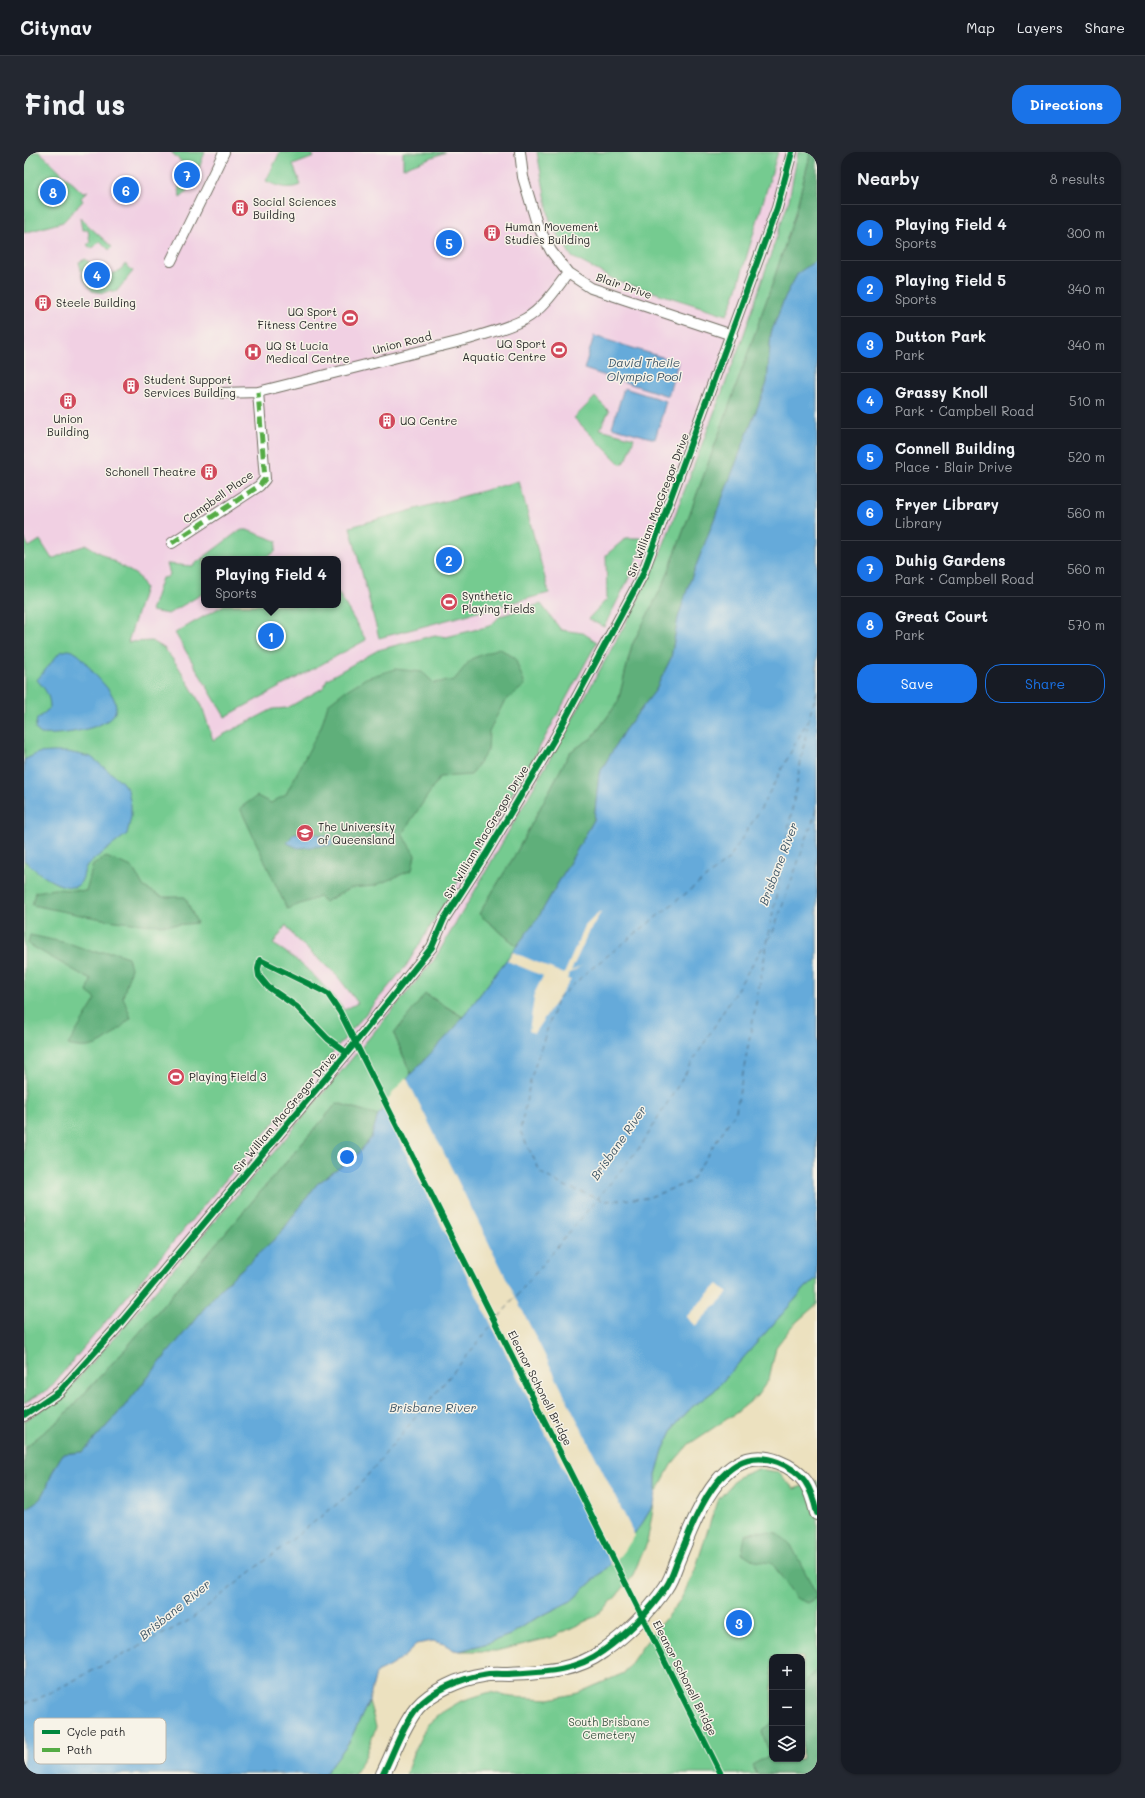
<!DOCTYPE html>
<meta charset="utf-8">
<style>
:root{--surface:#171b24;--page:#242831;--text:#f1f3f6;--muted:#9ea1a6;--line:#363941;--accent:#1a73e8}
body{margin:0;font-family:Mali,sans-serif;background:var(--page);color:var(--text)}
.controls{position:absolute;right:12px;bottom:12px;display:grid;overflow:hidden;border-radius:8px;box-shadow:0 1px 3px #0004}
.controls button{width:36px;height:36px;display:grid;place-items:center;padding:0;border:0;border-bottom:1px solid var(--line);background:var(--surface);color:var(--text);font:20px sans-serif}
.you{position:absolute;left:323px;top:1005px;width:14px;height:14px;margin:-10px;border:3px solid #fff;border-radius:50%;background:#1a73e8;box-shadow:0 0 0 6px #1a73e833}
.badge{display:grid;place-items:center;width:26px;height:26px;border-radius:50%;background:var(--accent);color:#fff;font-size:13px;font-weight:700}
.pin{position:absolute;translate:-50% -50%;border:2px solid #fff;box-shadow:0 1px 4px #0006}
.popup{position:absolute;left:177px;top:404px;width:140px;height:52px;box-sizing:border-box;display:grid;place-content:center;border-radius:8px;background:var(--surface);filter:drop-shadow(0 1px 3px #0005);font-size:13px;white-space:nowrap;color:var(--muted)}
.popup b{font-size:15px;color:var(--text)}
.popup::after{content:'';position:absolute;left:50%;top:100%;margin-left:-8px;border:8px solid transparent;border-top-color:var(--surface)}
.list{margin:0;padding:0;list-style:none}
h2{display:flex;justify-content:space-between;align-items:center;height:52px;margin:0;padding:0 16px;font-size:17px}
h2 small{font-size:13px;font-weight:400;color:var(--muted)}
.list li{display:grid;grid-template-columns:26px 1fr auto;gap:12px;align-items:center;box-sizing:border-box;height:56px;padding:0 16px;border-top:1px solid var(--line)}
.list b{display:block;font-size:15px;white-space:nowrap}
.list p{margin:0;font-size:13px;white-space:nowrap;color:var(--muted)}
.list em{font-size:13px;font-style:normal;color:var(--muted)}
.actions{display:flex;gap:8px;padding:12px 16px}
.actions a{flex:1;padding:9px 0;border:1px solid var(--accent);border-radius:16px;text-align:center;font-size:14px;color:var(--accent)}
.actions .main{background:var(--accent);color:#fff}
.icon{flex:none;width:22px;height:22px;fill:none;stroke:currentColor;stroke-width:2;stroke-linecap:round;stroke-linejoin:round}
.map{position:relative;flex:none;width:793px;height:1622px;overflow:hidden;border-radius:16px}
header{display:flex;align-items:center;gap:24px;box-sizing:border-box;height:56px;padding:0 20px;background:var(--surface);border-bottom:1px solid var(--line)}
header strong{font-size:19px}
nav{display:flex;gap:22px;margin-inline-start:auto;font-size:14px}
.intro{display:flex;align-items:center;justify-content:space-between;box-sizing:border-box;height:96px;padding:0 24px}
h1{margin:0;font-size:28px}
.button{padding:10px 18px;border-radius:16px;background:var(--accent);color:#fff;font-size:14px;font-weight:700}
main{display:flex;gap:24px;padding:0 24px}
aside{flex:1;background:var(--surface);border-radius:16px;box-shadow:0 1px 3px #0004}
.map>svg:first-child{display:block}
</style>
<header>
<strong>Citynav</strong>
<nav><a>Map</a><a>Layers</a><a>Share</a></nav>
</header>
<div class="intro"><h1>Find us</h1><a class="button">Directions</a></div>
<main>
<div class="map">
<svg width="793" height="1622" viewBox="0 0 793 1622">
<rect width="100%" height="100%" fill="#f7f3e8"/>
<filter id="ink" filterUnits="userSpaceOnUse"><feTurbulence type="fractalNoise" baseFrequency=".025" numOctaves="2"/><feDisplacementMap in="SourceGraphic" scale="8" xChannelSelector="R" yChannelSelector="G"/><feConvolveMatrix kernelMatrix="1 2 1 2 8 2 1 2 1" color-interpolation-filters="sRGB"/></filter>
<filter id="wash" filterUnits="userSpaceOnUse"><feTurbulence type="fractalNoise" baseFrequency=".012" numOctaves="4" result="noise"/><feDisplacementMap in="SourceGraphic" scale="16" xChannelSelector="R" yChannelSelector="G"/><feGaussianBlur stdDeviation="0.9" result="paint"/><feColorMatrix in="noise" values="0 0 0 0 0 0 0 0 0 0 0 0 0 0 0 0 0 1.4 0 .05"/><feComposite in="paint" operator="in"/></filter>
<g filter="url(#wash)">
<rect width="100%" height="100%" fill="#ece1bf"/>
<!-- built -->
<path fill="#f1d0e3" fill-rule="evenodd" d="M0,0H793V102L514,766L347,986L0,1357ZM180,407H314V453H180Z"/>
<!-- green -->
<path fill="#74cb90" stroke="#507b5e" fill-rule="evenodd" d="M0,0H16L59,41L64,39L57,46L59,49L39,70L0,81Z
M147,0H181C175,15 170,37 156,46L154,24L164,16Z
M256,0H287L290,5L269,13L277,33C263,38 255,35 242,29Z
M379,0H422L379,16Z
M513,0H754L712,140L703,163L591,128L548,105L526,70Z
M774,0H787L770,65L749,130L703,260L641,429L608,493L594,550L568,586L546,600L491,703L455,762L493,794L439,865L402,842L370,882L387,922L354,963L313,951L103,1195L37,1267L0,1296V1269L37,1245L106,1168L245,1006L410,808L449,742L548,568L608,460L635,405L719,185L765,48Z
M56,66L88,95L85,98L76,89L68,97L63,93L66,90L64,78H58Z
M62,107L71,116L76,115C83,127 95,121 101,112L109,119L93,139L89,140L88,138L79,141L68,139L59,126L55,110Z
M571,245L585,259L576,277L610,286L603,307L597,313L550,266Z
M495,329L525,441L355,486L326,375Z
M218,378H223L253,389L251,400L239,407H180V441L144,462L127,459L138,426L144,425L146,422L143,412L168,414L212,381Z
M0,386L5,395L16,388L28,407L50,397L63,393L114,424L121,436L104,490L128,489L140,496L154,514L178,554L189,588L249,557L263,556L299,536L303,527L354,498L411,483L422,485L466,474L476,464L517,452L537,478L559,481L573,490L507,611L382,814L25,1237L0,1251ZM262,773L271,786L311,821L334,851L320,858C299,831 278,809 249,792Z
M602,386H621L606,424L580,475L564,467L583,447L582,403Z
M314,440L342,488L201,565L151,481L200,453H314Z
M793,1126V1152L768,1174L752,1195L745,1227L733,1244L712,1261L665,1292L647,1313L632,1341V1323L639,1298L651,1273L668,1255L690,1239L782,1135Z
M734,1317L754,1320L770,1337L793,1329V1622H382L390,1599L403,1573L417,1561L437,1549L466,1540L487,1545L526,1547L554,1541L600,1521L619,1494L657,1447L671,1418L693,1349L714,1325ZM748,1505H778V1607H748Z
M630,1352L623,1391L608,1425L590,1447L570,1465L529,1485L472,1499H436L464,1491L486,1483L509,1468L547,1449L587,1412L619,1370Z
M345,1549L352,1575L341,1605L330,1622H301L325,1590Z"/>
<!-- forest -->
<path fill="#5faf7a" stroke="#456d52" d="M787,0H793V108L774,121L761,145L747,181L743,231L665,432L654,466L647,506L631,539L600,579L575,622L570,668L514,766L493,794L455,762L491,703L546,600L568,586L594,550L608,493L641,429L703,260L749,130L770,65Z
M475,496L491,506L501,533L480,550L465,579L464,598L447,623L416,625L378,682L391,703L388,718L350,734L327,736L301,750L295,745L263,757L216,656L233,644L247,651L262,642L297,575L304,552L321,539L342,526L371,517L398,520L410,531L430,528L447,507Z
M82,705L108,715L120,735L138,745H161L173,771C118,778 62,764 8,753L11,740L31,737L62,739L69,713Z
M6,783L47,792L69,800H89L104,805L107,816L99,845L107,866C87,884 73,902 44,893L72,847L63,840L67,828L4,792Z
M401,842L439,865L430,877L387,922L370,882Z
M313,951L354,963L347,986L332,1004L293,1032L256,1082L196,1137L99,1256L59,1300L39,1302C35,1308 31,1315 28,1321C21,1340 20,1349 0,1357V1296L37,1267L103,1195Z
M734,1379L753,1381L767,1393L793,1443V1446L784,1451L772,1446L748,1411L731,1409L718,1401L721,1383Z
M793,1515V1613L788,1622H733L728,1613L746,1603L738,1580L748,1570V1607H778V1536Z"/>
<!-- water -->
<path fill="#65aada" stroke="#486a82" d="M793,102V1126L782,1135L690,1239L668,1255L651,1273L639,1298L632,1323V1341L630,1352L619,1370L587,1412L547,1449L509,1468L486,1483L464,1491L436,1499L430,1498L420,1492L409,1489L392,1492C383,1505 366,1515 352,1521L345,1549L325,1590L301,1622H0V1357C20,1349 21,1340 28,1321C31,1315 35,1308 39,1302L59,1300L99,1256L196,1137L256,1082L293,1032L332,1004L347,986L354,963L387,922L430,877L514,766L570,668L575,622L600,579L631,539L647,506L654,466L665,432L743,231L747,181L761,145L774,121L793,108Z
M570,184L654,210L644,244L560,217Z
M600,236L642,249L631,287L588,275Z
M44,498C56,500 62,511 69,520C76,529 92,542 92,555C93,577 33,584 17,582L11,577L13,567L26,556C26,543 21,537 13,528L36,500Z
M29,600H44L67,605L97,629L104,638L107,653V665L103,682L63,713C58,721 61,730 51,735C32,736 13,720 0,708V608L14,601Z
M270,681L293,682L308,686L309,693L274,696L263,691Z"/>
<!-- pier -->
<path fill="#ece1bf" d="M575,760H577L565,780L547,819L559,813L545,822L543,827L547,828L510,881L505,879L511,840L519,824L483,809L489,800L540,822L561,774Z
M382,925L611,1384L588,1414L358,954Z
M694,1132L704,1141L671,1174L662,1165Z"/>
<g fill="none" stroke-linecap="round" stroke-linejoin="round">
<!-- ferry -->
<path stroke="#3f5768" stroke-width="1" stroke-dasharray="5 4" stroke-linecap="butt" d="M785,566L736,658L704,708L563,820L533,848L507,926L496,979L517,1021L538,1033L581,1049L623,1046L666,1030L712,959L785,566L793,539
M744,788L749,780L793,657
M0,1551L12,1548L166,1468L332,1337L617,994L742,790"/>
</g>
</g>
<g filter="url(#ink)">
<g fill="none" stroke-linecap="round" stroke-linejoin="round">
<defs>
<path id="street" d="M496,0L499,25L513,72L527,99L544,121L567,136L708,183
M147,109L200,0
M198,241L234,240L445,187C464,181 484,176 501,167C519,157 532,137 544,121
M148,391L235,334L241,327L234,240
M0,1264L35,1240L90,1179L327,896L408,795L420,767L462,702L531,586L618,424L753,56L768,0"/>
<path id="secondary" d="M359,1622C370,1600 378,1575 393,1556C407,1539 438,1526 459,1523C467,1521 476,1522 484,1522C517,1520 551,1520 579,1499C603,1482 625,1460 642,1435C647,1428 650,1418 653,1410C670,1370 696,1288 754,1310C780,1320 787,1335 793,1361"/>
</defs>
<!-- street casing -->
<use href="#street" stroke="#6f6b5f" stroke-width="12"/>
<!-- secondary casing -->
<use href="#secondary" stroke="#6f6b5f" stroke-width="16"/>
<!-- street -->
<use href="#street" stroke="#fff" stroke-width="10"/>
<!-- secondary -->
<use href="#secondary" stroke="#fff" stroke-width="14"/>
<!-- quiet -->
<path stroke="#54ab44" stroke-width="5" stroke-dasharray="10 5" stroke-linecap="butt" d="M148,391L235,334L241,327L234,240"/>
<defs>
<path id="cycleway" d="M323,901L304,887L273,855L244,835L235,824L234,817L236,808L297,838L304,842L316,860L697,1622
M0,1264L35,1240L90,1179L327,896L408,795L420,767L462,702L531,586L618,424L753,56L768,0
M359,1622C370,1600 378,1575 393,1556C407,1539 438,1526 459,1523C467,1521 476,1522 484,1522C517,1520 551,1520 579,1499C603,1482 625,1460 642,1435C647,1428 650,1418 653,1410C670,1370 696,1288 754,1310C780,1320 787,1335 793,1361"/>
</defs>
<!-- cycleway casing -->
<use href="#cycleway" stroke="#f7f3e8" stroke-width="8"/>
<!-- cycleway -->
<use href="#cycleway" stroke="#00873e" stroke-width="6"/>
</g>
</g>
<!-- icons -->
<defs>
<symbol id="building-disc" viewBox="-11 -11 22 22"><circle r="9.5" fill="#d1495b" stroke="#f7f3e8"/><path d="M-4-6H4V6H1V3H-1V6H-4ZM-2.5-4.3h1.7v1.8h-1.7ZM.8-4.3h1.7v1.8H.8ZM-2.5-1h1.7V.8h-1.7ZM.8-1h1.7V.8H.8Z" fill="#fff"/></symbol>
<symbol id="stadium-disc" viewBox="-11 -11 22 22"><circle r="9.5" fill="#d1495b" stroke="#f7f3e8"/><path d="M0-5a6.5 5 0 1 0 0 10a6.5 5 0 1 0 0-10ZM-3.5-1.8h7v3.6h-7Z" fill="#fff"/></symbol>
<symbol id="hospital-disc" viewBox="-11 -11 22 22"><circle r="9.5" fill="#d1495b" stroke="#f7f3e8"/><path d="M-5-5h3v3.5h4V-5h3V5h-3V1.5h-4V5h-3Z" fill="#fff"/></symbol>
<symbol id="university-disc" viewBox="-11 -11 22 22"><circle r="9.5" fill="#d1495b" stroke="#f7f3e8"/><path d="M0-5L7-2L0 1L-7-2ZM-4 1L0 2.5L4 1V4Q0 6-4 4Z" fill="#fff"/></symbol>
</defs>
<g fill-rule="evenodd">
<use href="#building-disc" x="206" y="46" width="20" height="20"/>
<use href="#building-disc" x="458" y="71" width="20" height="20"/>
<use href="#building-disc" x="9" y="141" width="20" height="20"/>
<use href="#stadium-disc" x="316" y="156" width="20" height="20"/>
<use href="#stadium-disc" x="525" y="188" width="20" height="20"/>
<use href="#hospital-disc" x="219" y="190" width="20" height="20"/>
<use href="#building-disc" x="97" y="224" width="20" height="20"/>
<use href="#building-disc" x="34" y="239" width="20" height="20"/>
<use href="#building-disc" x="353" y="259" width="20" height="20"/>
<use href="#building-disc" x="175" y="310" width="20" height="20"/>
<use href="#stadium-disc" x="415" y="440" width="20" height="20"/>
<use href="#university-disc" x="271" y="671" width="20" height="20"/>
<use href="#stadium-disc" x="142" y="915" width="20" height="20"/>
</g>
<g text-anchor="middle" stroke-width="3" stroke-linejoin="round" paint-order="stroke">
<!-- poi labels -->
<g font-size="11" fill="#2b2b2b" stroke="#f7f3e8" text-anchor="start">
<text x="229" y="54">Social Sciences<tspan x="229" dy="13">Building</tspan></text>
<text x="481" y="79">Human Movement<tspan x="481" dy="13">Studies Building</tspan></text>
<text x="32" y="155">Steele Building</text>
<text x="313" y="164" text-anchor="end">UQ Sport<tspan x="313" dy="13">Fitness Centre</tspan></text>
<text x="522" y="196" text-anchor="end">UQ Sport<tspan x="522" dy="13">Aquatic Centre</tspan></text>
<text x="242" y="198">UQ St Lucia<tspan x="242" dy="13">Medical Centre</tspan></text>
<text x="120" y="232">Student Support<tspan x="120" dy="13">Services Building</tspan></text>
<text x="44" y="271" text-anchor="middle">Union<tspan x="44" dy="13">Building</tspan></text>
<text x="376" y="273">UQ Centre</text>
<text x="172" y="324" text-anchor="end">Schonell Theatre</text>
<text x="438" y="448">Synthetic<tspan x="438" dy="13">Playing Fields</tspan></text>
<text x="294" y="679">The University<tspan x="294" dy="13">of Queensland</tspan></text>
<text x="165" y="929">Playing Field 3</text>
</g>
<!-- street labels -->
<g font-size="11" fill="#2b2b2b" stroke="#f7f3e8">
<text transform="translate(600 134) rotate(19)" y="4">Blair Drive</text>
<text transform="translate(378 191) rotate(-14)" y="4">Union Road</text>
<text transform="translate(194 345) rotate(-35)" y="4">Campbell Place</text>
<text transform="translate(634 353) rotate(-69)" y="4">Sir William MacGregor Drive</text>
<text transform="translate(462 680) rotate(-59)" y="4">Sir William MacGregor Drive</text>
<text transform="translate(261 960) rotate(-50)" y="4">Sir William MacGregor Drive</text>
<text transform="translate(516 1236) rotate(63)" y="4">Eleanor Schonell Bridge</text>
<text transform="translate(661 1526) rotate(63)" y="4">Eleanor Schonell Bridge</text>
</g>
<!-- park labels -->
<g font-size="11" fill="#415b49" stroke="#f7f3e8">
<text x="585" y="1574">South Brisbane<tspan x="585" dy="13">Cemetery</tspan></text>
</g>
<!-- water labels -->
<g font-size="12" font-style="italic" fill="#3f5768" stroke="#f7f3e8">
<text x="620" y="215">David Theile<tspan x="620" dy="14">Olympic Pool</tspan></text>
<text transform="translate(755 712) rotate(-69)" y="4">Brisbane River</text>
<text transform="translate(595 991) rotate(-55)" y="4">Brisbane River</text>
<text x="409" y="1260">Brisbane River</text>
<text transform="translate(151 1458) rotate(-39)" y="4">Brisbane River</text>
</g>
</g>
<!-- legend -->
<rect x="10" y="1566" width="132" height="46" rx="6" fill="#f7f3e8" stroke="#bab7af" stroke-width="1"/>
<rect x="18" y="1578" width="18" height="4" fill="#00873e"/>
<rect x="18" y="1596" width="18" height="4" fill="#54ab44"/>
<g font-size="11" fill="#2b2b2b">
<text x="43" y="1584">Cycle path</text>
<text x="43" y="1602">Path</text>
</g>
</svg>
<div class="controls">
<button>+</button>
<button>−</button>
<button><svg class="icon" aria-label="layers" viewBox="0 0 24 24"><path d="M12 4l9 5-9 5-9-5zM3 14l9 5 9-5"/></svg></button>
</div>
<div class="you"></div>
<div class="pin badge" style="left:247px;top:484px">1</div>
<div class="popup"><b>Playing Field 4</b>Sports</div>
<div class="pin badge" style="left:425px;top:408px">2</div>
<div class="pin badge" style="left:715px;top:1471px">3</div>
<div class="pin badge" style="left:73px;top:123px">4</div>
<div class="pin badge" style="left:425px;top:91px">5</div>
<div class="pin badge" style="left:102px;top:38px">6</div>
<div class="pin badge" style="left:163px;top:23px">7</div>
<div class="pin badge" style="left:29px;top:40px">8</div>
</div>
<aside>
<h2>Nearby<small>8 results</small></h2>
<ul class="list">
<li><span class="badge">1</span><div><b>Playing Field 4</b><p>Sports</p></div><em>300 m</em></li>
<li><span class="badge">2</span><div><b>Playing Field 5</b><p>Sports</p></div><em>340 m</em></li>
<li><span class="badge">3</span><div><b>Dutton Park</b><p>Park</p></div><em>340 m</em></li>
<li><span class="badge">4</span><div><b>Grassy Knoll</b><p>Park · Campbell Road</p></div><em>510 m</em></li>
<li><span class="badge">5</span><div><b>Connell Building</b><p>Place · Blair Drive</p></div><em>520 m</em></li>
<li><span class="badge">6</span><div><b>Fryer Library</b><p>Library</p></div><em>560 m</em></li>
<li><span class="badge">7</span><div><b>Duhig Gardens</b><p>Park · Campbell Road</p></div><em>560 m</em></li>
<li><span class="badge">8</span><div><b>Great Court</b><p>Park</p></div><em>570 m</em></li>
</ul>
<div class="actions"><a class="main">Save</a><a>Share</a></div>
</aside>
</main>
